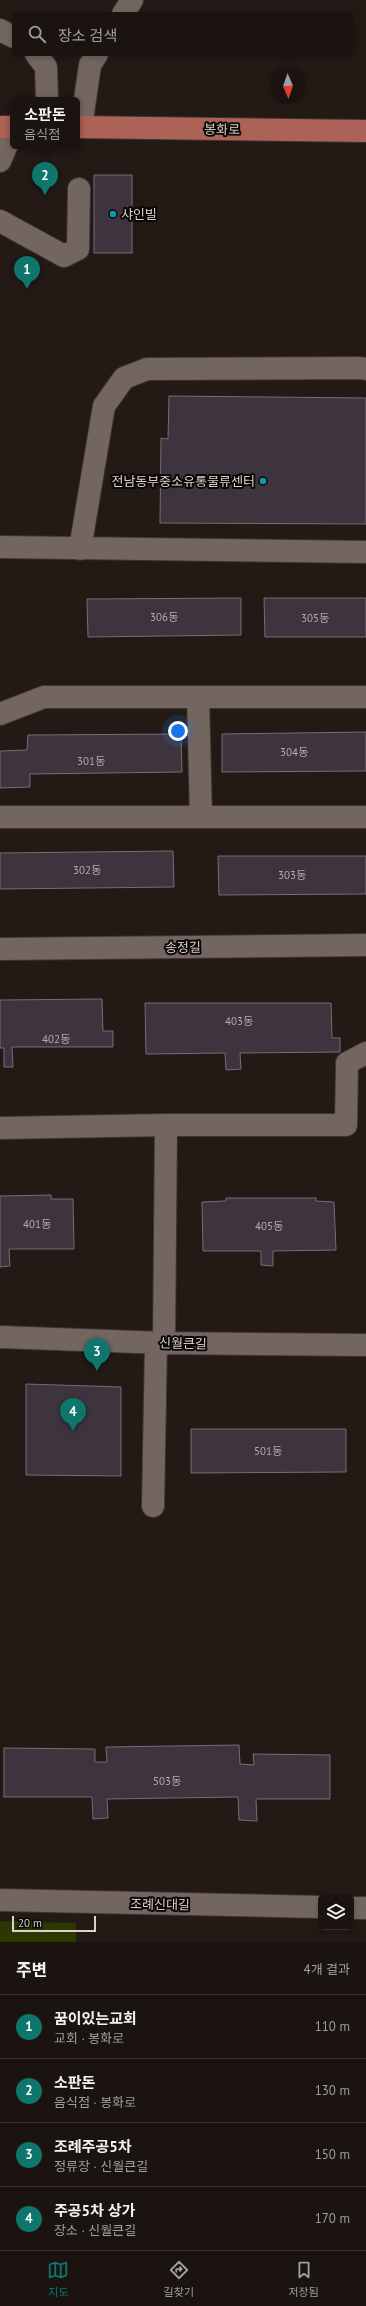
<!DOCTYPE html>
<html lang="ko">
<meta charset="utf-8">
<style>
:root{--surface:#1a1310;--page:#27201e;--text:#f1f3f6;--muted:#9f9e9f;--line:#383230;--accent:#0f766e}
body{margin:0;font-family:"PT Sans","Noto Sans KR",sans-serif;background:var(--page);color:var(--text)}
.controls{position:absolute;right:12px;bottom:12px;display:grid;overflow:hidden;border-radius:6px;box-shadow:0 2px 6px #0003}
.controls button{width:36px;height:36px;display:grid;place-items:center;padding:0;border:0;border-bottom:1px solid var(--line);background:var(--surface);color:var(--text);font:20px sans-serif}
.compass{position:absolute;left:270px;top:68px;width:36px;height:36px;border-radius:50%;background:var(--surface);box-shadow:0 2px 6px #0003;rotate:178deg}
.scale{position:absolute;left:12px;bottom:10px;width:84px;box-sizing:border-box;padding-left:4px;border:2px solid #dad3d0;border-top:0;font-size:11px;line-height:14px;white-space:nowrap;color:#dad3d0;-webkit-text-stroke:3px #090604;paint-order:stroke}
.you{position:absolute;left:178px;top:731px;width:14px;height:14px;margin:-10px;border:3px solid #fff;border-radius:50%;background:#1a73e8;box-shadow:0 0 0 6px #1a73e833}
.badge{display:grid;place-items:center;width:26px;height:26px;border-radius:50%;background:var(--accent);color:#fff;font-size:13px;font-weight:700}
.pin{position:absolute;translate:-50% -33px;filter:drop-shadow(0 1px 2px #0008)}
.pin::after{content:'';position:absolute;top:21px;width:14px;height:12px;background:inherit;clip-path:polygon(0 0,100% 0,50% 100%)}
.popup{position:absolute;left:10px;top:97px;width:70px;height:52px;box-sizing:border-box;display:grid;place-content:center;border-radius:6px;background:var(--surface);filter:drop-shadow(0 1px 3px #0005);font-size:13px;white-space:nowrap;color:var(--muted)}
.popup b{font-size:15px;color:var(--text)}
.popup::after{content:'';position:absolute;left:50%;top:100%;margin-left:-8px;border:8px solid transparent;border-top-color:var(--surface)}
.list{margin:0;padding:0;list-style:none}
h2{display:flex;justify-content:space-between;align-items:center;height:52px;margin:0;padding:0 16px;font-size:17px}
h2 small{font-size:13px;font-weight:400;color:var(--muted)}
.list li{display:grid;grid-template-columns:26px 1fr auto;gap:12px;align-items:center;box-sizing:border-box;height:64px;padding:0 16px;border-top:1px solid var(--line)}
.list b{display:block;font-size:15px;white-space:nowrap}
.list p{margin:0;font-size:13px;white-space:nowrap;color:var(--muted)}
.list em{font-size:13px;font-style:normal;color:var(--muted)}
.icon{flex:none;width:22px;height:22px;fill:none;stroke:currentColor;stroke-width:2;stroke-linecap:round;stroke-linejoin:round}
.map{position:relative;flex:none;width:366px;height:1942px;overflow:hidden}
.search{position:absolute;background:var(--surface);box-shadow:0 2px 6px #0003;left:12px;right:12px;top:12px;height:44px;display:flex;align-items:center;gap:10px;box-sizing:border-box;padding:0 14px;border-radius:6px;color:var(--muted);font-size:15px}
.sheet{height:308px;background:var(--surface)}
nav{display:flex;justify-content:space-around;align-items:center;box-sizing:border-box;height:56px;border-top:1px solid var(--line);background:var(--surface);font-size:11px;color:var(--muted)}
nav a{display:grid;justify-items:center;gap:2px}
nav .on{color:var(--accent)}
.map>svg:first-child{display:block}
</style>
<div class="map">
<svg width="366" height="1942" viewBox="0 0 366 1942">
<rect width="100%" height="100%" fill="#231915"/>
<!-- green -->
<path fill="#2c3702" d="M0,1921L76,1923V1942H0Z"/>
<!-- building -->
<path fill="#3d343d" stroke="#766d76" d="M94,175H132V253H94Z
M169,396L366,398V524L160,523L161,438L168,439Z
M241,598V635L88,637L87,599Z
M264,598H366V637H265Z
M366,732V771L222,772V734Z
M181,734L182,772L30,774V787L0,788V751L27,750L28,735Z
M173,851L174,887L0,889V853Z
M218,856H366V894L219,895Z
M102,999L103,1031H113V1047H12L13,1067H4V1048H0V1000Z
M145,1003H331L332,1038H340V1052L240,1053L241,1069L226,1070L225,1053L146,1054Z
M51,1195V1199H73L74,1249H9L10,1266L0,1267V1196Z
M226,1198H316V1201L334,1202L336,1250L273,1251V1266L261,1265V1251H203L202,1202L226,1201Z
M26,1384L121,1387V1476L26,1475Z
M191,1429H346V1472L191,1473Z
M239,1745L240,1764L254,1765L253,1754L330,1755V1799H256L257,1821L239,1820L238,1797L107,1799L108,1818L93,1819L92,1797H4V1748L95,1749V1762H107L106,1747Z"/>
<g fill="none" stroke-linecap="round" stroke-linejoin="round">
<defs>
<path id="minor" d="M123,14L132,0
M0,30L14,37
M36,54L46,67L47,100
M81,127L90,65L97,54
M0,161L13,131
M0,221L64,256L78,249L79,189
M0,547L366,552
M80,549L104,406L124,378L147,369L360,368L366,369
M198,697L201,817
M0,714L44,697H366
M0,817H366
M0,949L366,945
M166,1125H346L347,1063L366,1053
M0,1128L166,1125L164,1343
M0,1337L164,1343L366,1345
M153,1506L156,1343
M0,1900L321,1907
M351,1908H366"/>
<path id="major" d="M0,127H13
M77,127L366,131"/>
</defs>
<!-- minor casing -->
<use href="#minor" stroke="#3d3634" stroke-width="24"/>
<!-- major casing -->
<use href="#major" stroke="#3d3634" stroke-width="24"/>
<!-- minor -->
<use href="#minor" stroke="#736660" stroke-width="22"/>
<!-- major -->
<use href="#major" stroke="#ac6257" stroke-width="22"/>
</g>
<!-- markers -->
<g fill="#0f9aa8" stroke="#090604" stroke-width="1.5">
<circle cx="113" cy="214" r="4"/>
<circle cx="263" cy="481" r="4"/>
</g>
<g text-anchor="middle" stroke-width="4" stroke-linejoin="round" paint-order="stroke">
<!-- number labels -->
<g font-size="11" fill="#b3abab">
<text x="164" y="621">306동</text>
<text x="315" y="622">305동</text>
<text x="294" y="756">304동</text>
<text x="91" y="765">301동</text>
<text x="87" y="874">302동</text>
<text x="292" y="879">303동</text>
<text x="239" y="1025">403동</text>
<text x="56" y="1043">402동</text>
<text x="37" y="1228">401동</text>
<text x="269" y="1230">405동</text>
<text x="268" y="1455">501동</text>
<text x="167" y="1785">503동</text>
</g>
<!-- street labels -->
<g font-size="13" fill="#dad3d0" stroke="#090604">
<text transform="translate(222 129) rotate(1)" y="5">봉화로</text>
<text transform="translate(183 947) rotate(-1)" y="5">송정길</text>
<text transform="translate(183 1343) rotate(1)" y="5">신월큰길</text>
<text transform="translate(160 1904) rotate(1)" y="5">조례신대길</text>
</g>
<!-- poi labels -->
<g font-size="13" fill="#dad3d0" stroke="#090604" text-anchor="start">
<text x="121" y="219">샤인빌</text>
<text x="255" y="486" text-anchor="end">전남동부중소유통물류센터</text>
</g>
</g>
</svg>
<div class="controls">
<button><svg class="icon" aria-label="layers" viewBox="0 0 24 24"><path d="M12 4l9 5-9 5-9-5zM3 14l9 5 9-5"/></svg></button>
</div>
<svg class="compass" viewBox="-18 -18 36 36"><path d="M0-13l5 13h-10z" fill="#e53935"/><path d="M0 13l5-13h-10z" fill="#9f9e9f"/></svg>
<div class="scale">20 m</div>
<div class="you"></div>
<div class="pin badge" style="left:27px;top:289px">1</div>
<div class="pin badge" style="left:45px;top:195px">2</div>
<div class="popup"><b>소판돈</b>음식점</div>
<div class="pin badge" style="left:97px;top:1371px">3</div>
<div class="pin badge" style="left:73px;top:1431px">4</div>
<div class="search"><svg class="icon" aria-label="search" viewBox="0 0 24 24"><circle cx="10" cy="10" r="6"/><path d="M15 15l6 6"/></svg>장소 검색</div>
</div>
<section class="sheet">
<h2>주변<small>4개 결과</small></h2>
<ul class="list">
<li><span class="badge">1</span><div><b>꿈이있는교회</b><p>교회 · 봉화로</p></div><em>110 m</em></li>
<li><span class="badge">2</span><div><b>소판돈</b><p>음식점 · 봉화로</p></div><em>130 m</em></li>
<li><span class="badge">3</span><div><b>조례주공5차</b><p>정류장 · 신월큰길</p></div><em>150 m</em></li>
<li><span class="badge">4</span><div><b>주공5차 상가</b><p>장소 · 신월큰길</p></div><em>170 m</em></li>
</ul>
</section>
<nav>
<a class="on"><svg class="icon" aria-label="map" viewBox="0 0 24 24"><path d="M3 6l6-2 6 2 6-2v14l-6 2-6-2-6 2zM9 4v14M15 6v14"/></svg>지도</a>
<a><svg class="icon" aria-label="directions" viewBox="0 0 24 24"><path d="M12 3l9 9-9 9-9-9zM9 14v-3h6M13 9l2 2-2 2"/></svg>길찾기</a>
<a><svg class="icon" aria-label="saved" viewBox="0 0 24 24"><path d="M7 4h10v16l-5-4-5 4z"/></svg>저장됨</a>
</nav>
